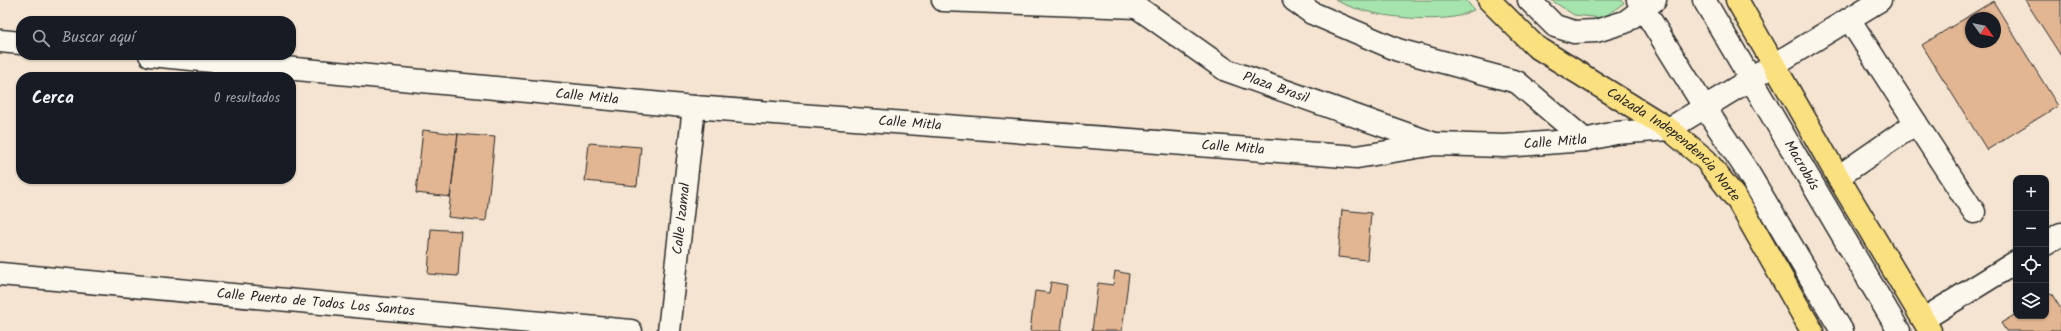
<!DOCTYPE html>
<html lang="es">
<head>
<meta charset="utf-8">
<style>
	:root { --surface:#171b24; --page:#242831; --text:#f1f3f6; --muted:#9ea1a6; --line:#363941 }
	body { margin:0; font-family:Kalam,sans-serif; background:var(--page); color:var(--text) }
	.controls { position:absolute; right:12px; bottom:12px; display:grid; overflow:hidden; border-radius:8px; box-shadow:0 1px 3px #0004 }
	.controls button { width:36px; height:36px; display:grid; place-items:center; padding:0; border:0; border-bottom:1px solid var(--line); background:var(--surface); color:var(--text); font:20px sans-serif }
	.compass { position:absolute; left:1965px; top:12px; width:36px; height:36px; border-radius:50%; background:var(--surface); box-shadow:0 1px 3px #0004; rotate:123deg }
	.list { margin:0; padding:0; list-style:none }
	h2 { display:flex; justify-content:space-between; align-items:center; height:52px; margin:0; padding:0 16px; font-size:17px }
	h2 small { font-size:13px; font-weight:400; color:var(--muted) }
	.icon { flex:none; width:22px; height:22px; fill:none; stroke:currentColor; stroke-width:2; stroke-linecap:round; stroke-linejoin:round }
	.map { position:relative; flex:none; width:2061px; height:331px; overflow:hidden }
	.search { position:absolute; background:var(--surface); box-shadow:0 1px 3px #0004; left:16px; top:16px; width:280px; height:44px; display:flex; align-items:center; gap:10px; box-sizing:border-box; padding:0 14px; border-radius:16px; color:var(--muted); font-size:15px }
	.panel { position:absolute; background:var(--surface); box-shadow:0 1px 3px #0004; left:16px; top:72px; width:280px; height:112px; border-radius:16px }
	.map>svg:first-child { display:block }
	.green { fill:#a5e4ac; stroke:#68886c }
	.building { fill:#e2b692; stroke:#2b2b2b; fill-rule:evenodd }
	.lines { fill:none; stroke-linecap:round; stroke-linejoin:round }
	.minor-casing { stroke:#2b2b2b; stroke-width:25 }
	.major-casing { stroke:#2b2b2b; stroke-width:25 }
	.minor { stroke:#fbf7ec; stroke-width:22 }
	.major { stroke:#fbe080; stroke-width:22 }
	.labels { text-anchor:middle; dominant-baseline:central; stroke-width:3.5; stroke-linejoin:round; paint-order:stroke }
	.street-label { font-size:14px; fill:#2b2b2b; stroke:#fbf7ec }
</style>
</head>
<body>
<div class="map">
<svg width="2061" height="331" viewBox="0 0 2061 331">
	<rect width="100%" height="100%" fill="#f4e4d1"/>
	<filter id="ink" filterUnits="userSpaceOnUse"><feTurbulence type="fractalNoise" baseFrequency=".025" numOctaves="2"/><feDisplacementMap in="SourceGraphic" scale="8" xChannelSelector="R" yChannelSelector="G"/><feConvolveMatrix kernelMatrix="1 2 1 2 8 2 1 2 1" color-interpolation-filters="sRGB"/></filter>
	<g filter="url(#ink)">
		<path class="green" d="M1335 0H1466L1474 10C1468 12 1461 16 1454 17 1420 22 1365 16 1335 0Z
			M1551 0H1622L1624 3 1603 18 1574 15Z"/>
		<path class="building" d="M2025 0H2061V56Z
			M1993 1 2058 106 1987 150 1922 45ZM1971 18H1995V42H1971Z
			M423 130 458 134 450 197 416 193Z
			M458 134 495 137 486 221 448 217Z
			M589 143 641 147 637 186 585 181Z
			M1342 210 1371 213 1367 260 1338 257Z
			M431 229 461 231 458 276 428 274Z
			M1115 271 1129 274 1122 331H1092L1098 283 1113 285Z
			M1051 282 1067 285 1061 331H1030L1035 291 1049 293Z
			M2051 293 2061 309V331H2006L2001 323 2016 314V316H2046V296Z"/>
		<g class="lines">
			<g class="minor-casing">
				<g id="minor">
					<path d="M943 0 1137 7"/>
					<path id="s1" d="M1133 0 1137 7 1226 70 1432 143"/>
					<path d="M1294 0 1312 13 1398 50 1517 82 1585 140"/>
					<path d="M1529 0 1555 26 1574 32 1596 31 1625 22 1655 0"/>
					<path d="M1638 0 1705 108 1746 169 1842 331"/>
					<path id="s2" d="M1704 0 1899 331"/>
					<path d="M0 41 21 43"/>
					<path id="s3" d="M150 55 694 107 1357 157 1435 144 1504 146 1585 140 1615 133 1669 129 1880 0"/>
					<path d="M1916 123 1974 212"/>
					<path d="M1838 177 1916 123 1849 19"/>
					<path d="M2046 244 2061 234"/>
					<path id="s4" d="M0 274 631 331"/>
					<path d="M1924 319 2016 262"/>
					<path id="s5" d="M669 331 694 107"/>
				</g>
			</g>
			<g class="major-casing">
				<g id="major">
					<path id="s6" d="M1489 0 1535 46 1669 129 1706 160 1738 201 1812 331"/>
					<path d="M1737 0 1838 177 1930 331"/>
				</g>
			</g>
			<use href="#minor" class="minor"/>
			<use href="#major" class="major"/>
		</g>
	</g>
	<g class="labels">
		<g class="street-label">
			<text stroke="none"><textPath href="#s1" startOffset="170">Plaza Brasil</textPath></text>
			<text stroke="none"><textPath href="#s3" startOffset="439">Calle Mitla</textPath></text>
			<text stroke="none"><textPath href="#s3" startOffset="763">Calle Mitla</textPath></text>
			<text stroke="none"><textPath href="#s3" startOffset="1411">Calle Mitla</textPath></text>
			<text stroke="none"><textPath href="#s6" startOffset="236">Calzada Independencia Norte</textPath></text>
			<text stroke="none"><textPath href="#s3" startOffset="1087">Calle Mitla</textPath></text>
			<text stroke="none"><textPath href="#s2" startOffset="192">Macrobús</textPath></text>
			<text stroke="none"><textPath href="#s5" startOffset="113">Calle Izamal</textPath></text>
			<text stroke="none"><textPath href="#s4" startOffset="317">Calle Puerto de Todos Los Santos</textPath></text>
		</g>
	</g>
</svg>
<div class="controls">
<button>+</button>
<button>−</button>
<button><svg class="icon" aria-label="locate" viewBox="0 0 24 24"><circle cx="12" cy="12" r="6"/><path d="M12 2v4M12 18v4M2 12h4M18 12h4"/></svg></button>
<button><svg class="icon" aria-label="layers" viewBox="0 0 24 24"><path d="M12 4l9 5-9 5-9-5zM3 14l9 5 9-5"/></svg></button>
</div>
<svg class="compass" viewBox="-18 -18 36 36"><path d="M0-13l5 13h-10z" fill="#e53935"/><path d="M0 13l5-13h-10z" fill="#9ea1a6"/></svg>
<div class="search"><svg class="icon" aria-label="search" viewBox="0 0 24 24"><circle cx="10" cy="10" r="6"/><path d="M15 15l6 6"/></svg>Buscar aquí</div>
<section class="panel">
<h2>Cerca<small>0 resultados</small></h2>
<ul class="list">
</ul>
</section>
</div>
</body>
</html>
